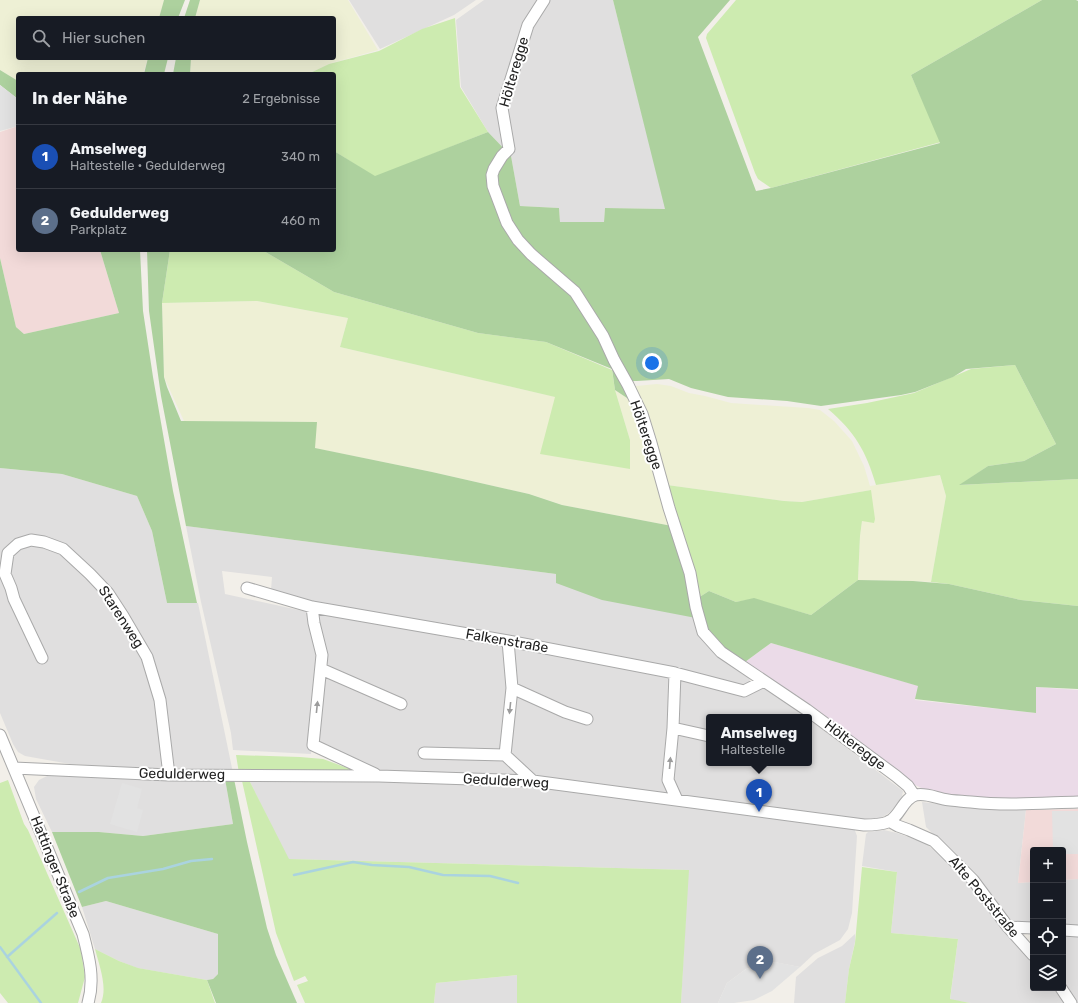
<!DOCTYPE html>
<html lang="de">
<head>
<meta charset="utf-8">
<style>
	:root { --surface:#171b24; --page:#20242c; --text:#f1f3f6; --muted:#9ea1a6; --line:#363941; --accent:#0b8043 }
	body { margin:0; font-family:Rubik,sans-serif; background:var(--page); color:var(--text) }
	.controls { position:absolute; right:12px; bottom:12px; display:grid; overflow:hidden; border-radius:4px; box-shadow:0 4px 16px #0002 }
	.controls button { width:36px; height:36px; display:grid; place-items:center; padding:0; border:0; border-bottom:1px solid var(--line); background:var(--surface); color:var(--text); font:20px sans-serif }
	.you { position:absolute; left:652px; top:363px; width:14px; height:14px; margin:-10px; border:3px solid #fff; border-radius:50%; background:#1a73e8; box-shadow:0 0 0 6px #1a73e833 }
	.badge { display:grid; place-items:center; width:26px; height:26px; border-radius:50%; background:var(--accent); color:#fff; font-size:13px; font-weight:700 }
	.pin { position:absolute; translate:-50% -33px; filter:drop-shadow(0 1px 2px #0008) }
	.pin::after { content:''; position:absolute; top:21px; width:14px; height:12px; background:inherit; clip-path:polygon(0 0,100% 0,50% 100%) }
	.popup { position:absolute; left:706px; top:714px; width:106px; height:52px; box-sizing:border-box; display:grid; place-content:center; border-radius:4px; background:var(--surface); filter:drop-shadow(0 1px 3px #0005); font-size:13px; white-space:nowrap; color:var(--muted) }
	.popup b { font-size:15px; color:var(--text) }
	.popup::after { content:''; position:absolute; left:50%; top:100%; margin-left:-8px; border:8px solid transparent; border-top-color:var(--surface) }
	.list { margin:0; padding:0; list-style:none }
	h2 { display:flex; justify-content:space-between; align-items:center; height:52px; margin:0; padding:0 16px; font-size:17px }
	h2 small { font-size:13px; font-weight:400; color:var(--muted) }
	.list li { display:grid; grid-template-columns:26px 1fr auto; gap:12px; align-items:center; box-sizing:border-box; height:64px; padding:0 16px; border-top:1px solid var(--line) }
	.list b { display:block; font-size:15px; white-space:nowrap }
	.list p { margin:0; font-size:13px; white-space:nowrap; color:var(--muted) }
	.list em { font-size:13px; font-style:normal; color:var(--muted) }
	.icon { flex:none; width:22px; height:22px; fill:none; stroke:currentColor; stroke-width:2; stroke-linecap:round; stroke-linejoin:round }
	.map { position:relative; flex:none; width:1078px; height:1003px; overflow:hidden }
	.search { position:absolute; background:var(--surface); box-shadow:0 4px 16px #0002; left:16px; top:16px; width:320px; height:44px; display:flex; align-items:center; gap:10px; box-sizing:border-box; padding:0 14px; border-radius:4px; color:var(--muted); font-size:15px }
	.panel { position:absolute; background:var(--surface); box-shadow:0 4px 16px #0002; left:16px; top:72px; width:320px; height:180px; border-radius:4px }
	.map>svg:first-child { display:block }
	.residential { fill:#e0dfdf }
	.commercial { fill:#f2dad9 }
	.industrial { fill:#ebdbe8 }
	.farmland { fill:#eef0d5 }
	.grass { fill:#cdebb0 }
	.forest { fill:#add19e }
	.parking { fill:#e2e2e2 }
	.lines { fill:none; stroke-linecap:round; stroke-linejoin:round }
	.stream { stroke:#aad3df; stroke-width:2.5 }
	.street-casing { stroke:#a9a9a9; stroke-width:13 }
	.street { stroke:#fff; stroke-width:11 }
	.oneway { fill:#9c9c9c }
	.labels { text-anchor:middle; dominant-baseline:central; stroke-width:4; stroke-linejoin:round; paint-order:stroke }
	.street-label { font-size:14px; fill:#222; stroke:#fff }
</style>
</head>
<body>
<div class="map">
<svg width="1078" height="1003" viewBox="0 0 1078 1003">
	<rect width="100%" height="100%" fill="#f2efe9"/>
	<path class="residential" d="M349 0H476L454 15 380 49Z
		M484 0H613L666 209 605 208 604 222H560L559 208 520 206 511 156 488 132 461 87 456 20Z
		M0 468 62 474 137 496 152 531 167 603H198L233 773 70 764 25 756 18 752 13 744 0 713Z
		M186 526 556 574 696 618 749 675 750 683 741 687 313 603 271 590 272 577 222 571 225 594 308 612 319 654 311 754 233 750 231 733 201 602Z
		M322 614 504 643 510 689 503 754 422 747V755L504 757 525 778 380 773 329 751 317 741 324 677H330L405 709V703L325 668 318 615Z
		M510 643 673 675V798L534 777 507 754 513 687Z
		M677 676 744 695 765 686 807 717H709V733L675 727Z
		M809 719 903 791 901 801 889 813 879 819 865 820 678 797 670 779 675 731 709 738V763H809Z
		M47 776 225 779 233 824 143 836 99 832H52L36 799 34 787 39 780Z
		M249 780 493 783 561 789 854 828 857 836 852 913 848 929 840 940 814 954 800 967 774 962 746 969 727 983 718 1003H681L688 870 288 859Z
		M922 802 955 806 1026 810 1018 883 1033 882V923L1009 920 942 843 926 827Z
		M884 830 897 833 923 842 954 864 1033 960V988H1056L1066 1003H971L950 1000 958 939 891 933 897 872 862 866 866 834 868 832Z
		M1078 879V928L1063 927V880Z
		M106 901 218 934V974L213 979 207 980 137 968 119 961 95 949 82 907Z
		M855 934V942L849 969 845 1003H794L796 977 818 958 842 946Z
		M1063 934H1078V1003H1073L1063 986Z
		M517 975V1003H434L436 983Z"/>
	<path class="commercial" d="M18 126V250H100L119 313 24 334 16 327 0 258V132Z
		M1078 809V879L1063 880V850H1033V882L1018 883 1026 810Z"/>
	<path class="industrial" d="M771 643 919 686 915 700 1036 713V687L1078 690V799L1012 801 964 797 932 793 913 784 745 662Z"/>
	<path class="farmland" d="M0 0H164L159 18H18V58H148L143 74H18V81L0 70Z
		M200 0H348L378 50 329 64 308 74H190L191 58H334V18H195Z
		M257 301 348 318 340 347 556 397 630 469V440L615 390 633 402 672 526 562 505 529 494 432 472 314 448 316 422 184 421 164 377 162 303Z
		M657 384 671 386 689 393 705 396 731 403 808 408 820 410 834 421 852 441 864 466 870 486 940 475 946 496 931 582 913 581 858 580 860 536 862 521 871 490 802 502 784 501 667 485 635 390 636 386Z"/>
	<path class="grass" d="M736 0H1042L911 75 941 142 771 188 758 179 755 173 706 38 707 34Z
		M455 18 460 87 488 132 375 177 334 151V74H308L329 64 379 51 422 29Z
		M170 250H262L334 292 478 333 546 342 612 370 615 390 630 440V469L540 454 555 397 340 347 348 318 257 301 162 303Z
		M1015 365 1056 444 1024 461 988 466 960 485 1078 479V606L1021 600 949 584 931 582 946 496 940 475 876 485C866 451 855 432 828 409L867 403 914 393 971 369Z
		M667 485 784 501 802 502 871 490 875 519 874 523 862 521 860 536 858 580 811 615 754 599 736 602 709 591 698 598Z
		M236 755 300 757 323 759 364 774 239 773Z
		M8 780 24 824 28 830 81 950 85 977 78 1003H8L0 993V783Z
		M249 780 289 859 689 870 681 1003H517V975L436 983 434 1003H305L297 985 308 981 305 976 294 981 276 933 242 781Z
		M862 867 897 872 891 933 958 939 950 999 970 1003H845L849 969 855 943Z
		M95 949 119 961 138 968 207 980 215 1003H101C108 987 99 965 95 949Z"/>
	<path class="forest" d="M164 0H185L178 18H159Z
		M190 0H200L195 18H184Z
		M613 0H730L698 37 756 191 771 188 940 143 911 75 1042 0H1076L1078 1V479L959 485 988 466 1024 461 1056 444 1015 365 966 369 953 377 915 392 901 395 821 406 787 401 728 397 691 388 669 379 637 381H628L633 402 615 390 612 369 546 342 478 333 334 292 262 250H334V151L375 176 488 132 511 156 520 206 559 208 560 222H604L605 208 665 209Z
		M148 58H168L164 74H144Z
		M176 58H191L190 74H173Z
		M0 70 18 81V99L0 85Z
		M100 250H140L143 311 153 377 173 491 197 603H167L152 531 137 496 62 474 0 468V258L16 327 24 334 119 313Z
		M147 250H170L162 303 164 377 167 387 181 421 317 422 315 448 432 472 529 494 562 505 672 526 696 618 602 600 556 583V574L186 526 161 396 149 311Z
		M858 580 913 581 949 584 1021 600 1078 606V689L1036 687V713L915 699 918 686 771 643 745 662 723 648 706 627 698 598 709 591 736 602 754 598 811 615Z
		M225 779H234L247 842 267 928 276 955 297 1003H216L207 980 213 979 218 974V934L106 901 82 907 52 832H99L143 836 233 824Z"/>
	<path class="parking" d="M0 85 18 99V126L0 131Z
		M122 783 142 789 137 808 143 810 137 832 110 824Z
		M1052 811H1078V854H1063V850H1053Z
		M775 962 800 967 772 991 754 1000 734 1003H718L727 983 746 969Z"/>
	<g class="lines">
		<path class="stream" d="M294 875 353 862 372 865 409 867 443 875 490 876 518 883
			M79 892 108 878 163 869 191 861 212 859
			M0 947 41 1003
			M7 957 57 913"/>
		<g class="street-casing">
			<path id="street" d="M544 0 528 25 502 108 509 149 502 156 494 169 492 175 493 186 507 223 518 240 531 254 575 292 603 336 614 360 628 385 642 414 651 443 669 508 690 573 696 607 703 632 721 652 807 710 896 776 908 786 914 795
				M247 588 312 607 508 641 675 673 744 691 764 681
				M312 607 314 623 322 655 313 745 375 774
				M508 641 512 688 505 755 533 781
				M42 658 14 599 11 588 5 574 8 553 18 544 31 540 44 542 63 549 90 574 108 593 123 616 147 657 160 700 169 775
				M321 669 401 704
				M675 673 673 728 668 780 677 800
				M512 688 565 712 587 719
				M673 728 709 736
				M0 735 83 934C89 957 95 980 88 1003
				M424 753 505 755
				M14 768 169 775 379 776 533 781 864 825C872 825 880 825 888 822 900 817 903 798 916 795 925 793 934 797 943 799 952 801 962 801 971 802 1006 806 1042 803 1078 802
				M889 821 898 826 909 830 934 841 973 880 1008 927 1033 955
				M1008 927 1033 928
				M1063 930 1078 931
				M1061 988 1071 1003"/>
		</g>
		<use href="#street" class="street"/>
	</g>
	<defs><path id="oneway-solid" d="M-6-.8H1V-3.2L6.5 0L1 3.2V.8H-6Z"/></defs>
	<g class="oneway">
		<use href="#oneway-solid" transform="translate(317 707) rotate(-84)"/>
		<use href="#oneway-solid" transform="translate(510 708) rotate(96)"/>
		<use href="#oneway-solid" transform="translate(670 763) rotate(-85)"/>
	</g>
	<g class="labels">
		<g class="street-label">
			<text transform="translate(514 72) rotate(-74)">Hölteregge</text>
			<text transform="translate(646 435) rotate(71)">Hölteregge</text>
			<text transform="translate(121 617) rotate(57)">Starenweg</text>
			<text transform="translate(507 641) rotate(10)">Falkenstraße</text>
			<text transform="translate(855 745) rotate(37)">Hölteregge</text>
			<text transform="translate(182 774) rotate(1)">Gedulderweg</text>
			<text transform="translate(506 781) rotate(3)">Gedulderweg</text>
			<text transform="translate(55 867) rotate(68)">Hattinger Straße</text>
			<text transform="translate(984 897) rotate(50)">Alte Poststraße</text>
		</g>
	</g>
</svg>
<div class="controls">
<button>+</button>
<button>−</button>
<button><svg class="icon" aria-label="locate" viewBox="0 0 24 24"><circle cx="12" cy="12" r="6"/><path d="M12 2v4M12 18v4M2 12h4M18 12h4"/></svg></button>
<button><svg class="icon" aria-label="layers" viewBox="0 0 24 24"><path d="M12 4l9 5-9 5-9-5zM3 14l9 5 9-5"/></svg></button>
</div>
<div class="you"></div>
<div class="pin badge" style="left:759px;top:812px;background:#1a4fb4">1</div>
<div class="popup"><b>Amselweg</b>Haltestelle</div>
<div class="pin badge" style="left:760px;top:979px;background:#5c6f8a">2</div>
<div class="search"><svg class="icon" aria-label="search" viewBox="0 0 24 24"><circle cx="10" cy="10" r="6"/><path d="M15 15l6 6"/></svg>Hier suchen</div>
<section class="panel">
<h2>In der Nähe<small>2 Ergebnisse</small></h2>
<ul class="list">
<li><span class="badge" style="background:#1a4fb4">1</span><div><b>Amselweg</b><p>Haltestelle · Gedulderweg</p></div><em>340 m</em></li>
<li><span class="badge" style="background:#5c6f8a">2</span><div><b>Gedulderweg</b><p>Parkplatz</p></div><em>460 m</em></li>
</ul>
</section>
</div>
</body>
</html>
